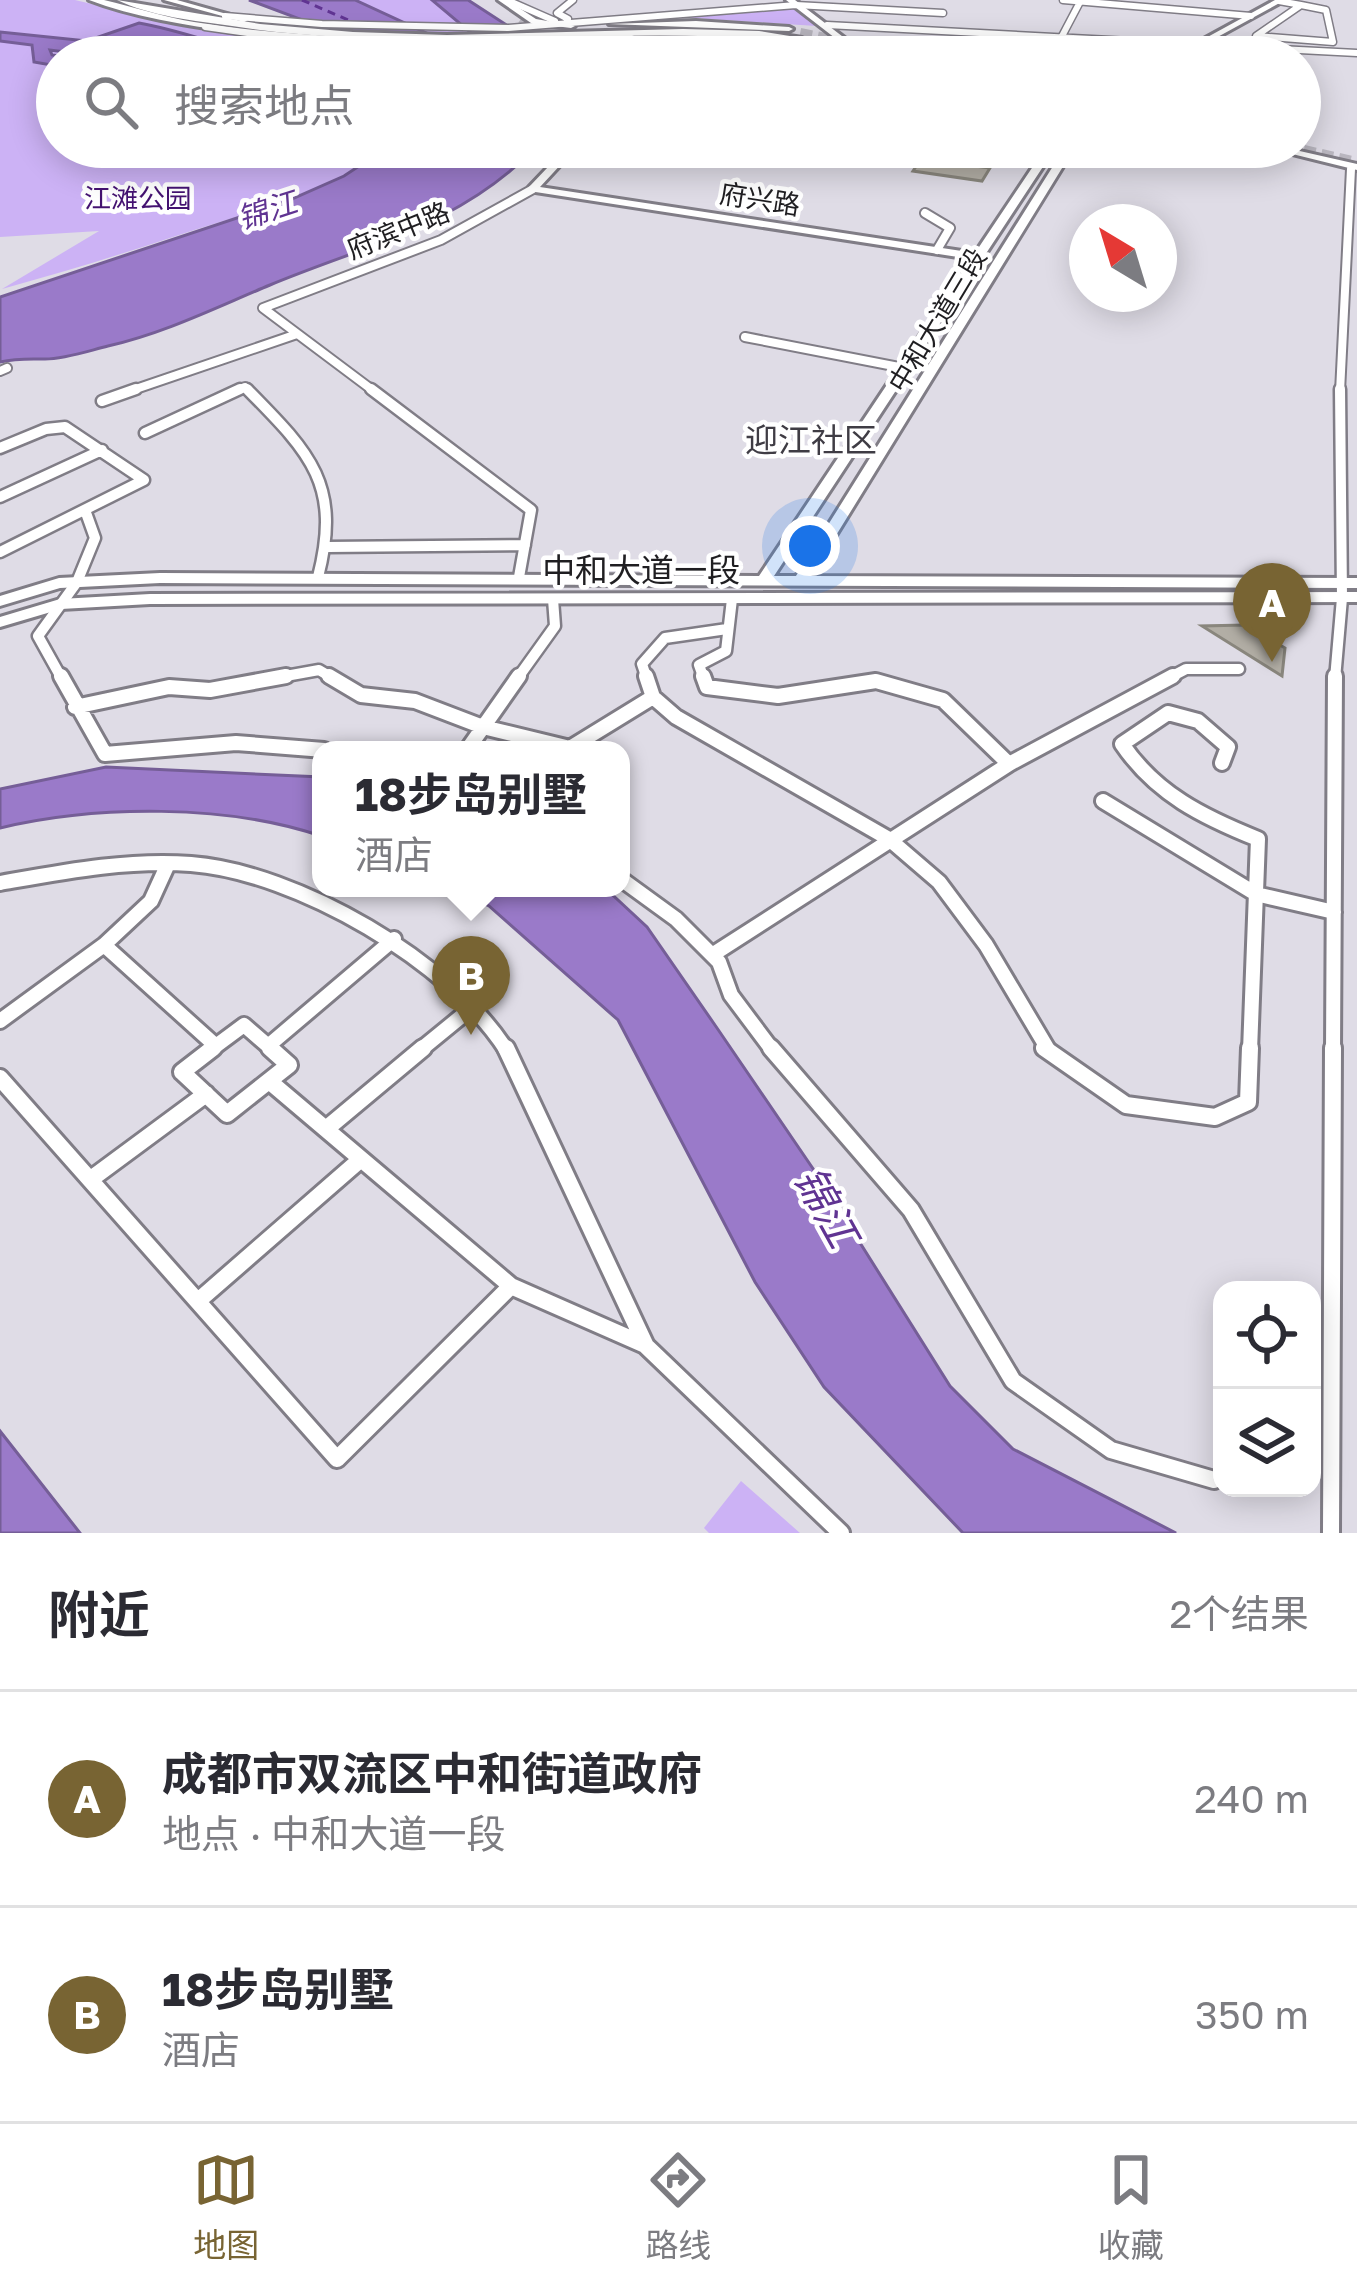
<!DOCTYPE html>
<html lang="zh">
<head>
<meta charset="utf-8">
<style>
	:root { --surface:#fff; --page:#f7f7f7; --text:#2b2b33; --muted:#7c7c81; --line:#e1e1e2; --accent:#786433 }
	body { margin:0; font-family:"Golos Text","Noto Sans SC",sans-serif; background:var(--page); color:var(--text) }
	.controls { position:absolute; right:36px; bottom:36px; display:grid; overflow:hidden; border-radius:24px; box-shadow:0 6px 30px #0003 }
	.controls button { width:108px; height:108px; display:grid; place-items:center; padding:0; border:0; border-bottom:3px solid var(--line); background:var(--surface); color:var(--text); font:60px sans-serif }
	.compass { position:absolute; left:1069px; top:204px; width:108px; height:108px; border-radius:50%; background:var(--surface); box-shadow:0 6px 30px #0003; rotate:322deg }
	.you { position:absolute; left:810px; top:546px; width:42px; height:42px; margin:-30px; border:9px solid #fff; border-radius:50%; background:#1a73e8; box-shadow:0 0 0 18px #1a73e833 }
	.badge { display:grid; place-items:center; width:78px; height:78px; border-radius:50%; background:var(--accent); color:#fff; font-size:39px; font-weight:700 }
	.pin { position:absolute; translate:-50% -99px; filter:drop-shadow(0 3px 6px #0008) }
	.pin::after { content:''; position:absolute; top:63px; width:42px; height:36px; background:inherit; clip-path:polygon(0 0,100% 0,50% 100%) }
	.popup { position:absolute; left:312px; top:741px; width:318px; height:156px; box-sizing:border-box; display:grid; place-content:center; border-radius:24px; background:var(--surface); filter:drop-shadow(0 3px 9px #0005); font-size:39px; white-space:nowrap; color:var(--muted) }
	.popup b { font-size:45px; color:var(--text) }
	.popup::after { content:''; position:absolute; left:50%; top:100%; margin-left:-24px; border:24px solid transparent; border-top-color:var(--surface) }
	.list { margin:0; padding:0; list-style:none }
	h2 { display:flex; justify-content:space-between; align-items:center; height:156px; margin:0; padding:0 48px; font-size:51px }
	h2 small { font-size:39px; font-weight:400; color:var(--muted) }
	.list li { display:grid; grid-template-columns:78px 1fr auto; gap:36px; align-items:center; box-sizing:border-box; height:216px; padding:0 48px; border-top:3px solid var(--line) }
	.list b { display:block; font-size:45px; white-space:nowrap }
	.list p { margin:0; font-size:39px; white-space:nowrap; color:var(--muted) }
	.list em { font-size:39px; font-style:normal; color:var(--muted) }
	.icon { flex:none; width:66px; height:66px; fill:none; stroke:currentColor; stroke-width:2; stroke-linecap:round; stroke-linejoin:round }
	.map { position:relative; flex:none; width:1357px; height:1533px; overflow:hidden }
	.search { position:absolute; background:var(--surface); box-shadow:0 6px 30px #0003; left:36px; right:36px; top:36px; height:132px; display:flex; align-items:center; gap:30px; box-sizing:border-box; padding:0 42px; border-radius:66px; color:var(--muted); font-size:45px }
	.sheet { height:588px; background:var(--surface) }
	nav { display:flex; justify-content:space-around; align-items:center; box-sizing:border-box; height:168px; border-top:3px solid var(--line); background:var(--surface); font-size:33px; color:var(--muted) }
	nav a { display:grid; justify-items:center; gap:6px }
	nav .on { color:var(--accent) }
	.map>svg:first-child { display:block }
	.green { fill:#ccb2f5 }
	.water { fill:#9a7ac9; stroke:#755e97; stroke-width:3 }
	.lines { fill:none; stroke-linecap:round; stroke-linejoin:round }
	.ferry { stroke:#603492; stroke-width:3; stroke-dasharray:8 6; stroke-linecap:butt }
	.building { fill:#b2aea5; stroke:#89867d; stroke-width:3 }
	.secondary-tunnel { stroke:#b9b6bf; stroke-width:9; stroke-dasharray:9 4.5; stroke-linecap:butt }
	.highway-tunnel { stroke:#b9b6bf; stroke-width:12; stroke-dasharray:12 6; stroke-linecap:butt }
	.street-far4-casing { stroke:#807d86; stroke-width:9 }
	.street-far3-casing { stroke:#807d86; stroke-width:12 }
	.street-far2-casing { stroke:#807d86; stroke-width:15 }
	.street-far1-casing { stroke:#807d86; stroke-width:20 }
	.street-casing { stroke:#807d86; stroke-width:22 }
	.secondary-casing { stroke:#807d86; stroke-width:6 }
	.highway-casing { stroke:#807d86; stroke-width:6 }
	.street-far4 { stroke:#fff; stroke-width:6 }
	.street-far3 { stroke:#fff; stroke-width:8 }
	.street-far2 { stroke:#fff; stroke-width:10 }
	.street-far1 { stroke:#fff; stroke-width:14 }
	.street { stroke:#fff; stroke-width:16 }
	.secondary { fill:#fff; fill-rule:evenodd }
	.highway { fill:#fff; fill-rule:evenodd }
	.labels { text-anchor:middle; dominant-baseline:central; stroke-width:9; stroke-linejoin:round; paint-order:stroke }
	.far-park-label { font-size:27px; fill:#441271; stroke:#fff }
	.far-street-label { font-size:27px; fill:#1f1e21; stroke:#fff }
	.far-water-label { font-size:30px; font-style:italic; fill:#603492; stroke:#fff }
	.far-quarter-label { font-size:33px; fill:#3f3c44; stroke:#fff }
	.street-label { font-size:33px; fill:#1f1e21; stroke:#fff }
	.near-water-label { font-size:42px; font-style:italic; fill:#603492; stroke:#fff }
</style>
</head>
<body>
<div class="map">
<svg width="1357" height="1533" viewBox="0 0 1357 1533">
	<rect width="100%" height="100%" fill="#dfdce6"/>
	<path class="green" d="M0 0H75L209 32 366 46 378 57H57V147H388C324 196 247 212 173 237 116 256 60 273 2 289L99 231 0 237Z
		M355 0H432L495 53H473Z
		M793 6 816 26 677 17Z
		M741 1481 800 1533H709L704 1528Z"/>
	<path class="water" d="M249 0H355L444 41 491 55 494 52 432 0H468L536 44 547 57H378L332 31Z
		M139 23C185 31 224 48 269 57H105L50 50 52 55 67 57H57V66L34 62 32 45 0 41V32L87 41Z
		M388 147H536C460 226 366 245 270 285 217 307 165 333 108 346 88 351 65 359 45 359 29 359 17 358 0 362V297L285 202 344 176Z
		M106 767 321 777V836C227 804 96 805 0 828V789Z
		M449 888H605L647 927 717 1028 818 1176 950 1386 1013 1449 1176 1533H963L824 1387 755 1282 618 1020 489 906Z
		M0 1431 80 1533H0Z"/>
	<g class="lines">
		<path class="ferry" d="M302 0 355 23
			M408 46 423 57"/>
	</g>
	<path class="building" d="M921 159 990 168 982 181 913 171Z
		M1246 625 1285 648 1282 676 1202 626Z"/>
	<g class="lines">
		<path class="secondary-tunnel" d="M521 19 556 45"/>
		<path class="highway-tunnel" d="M800 34 917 57
			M1286 147 1357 163"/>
		<g class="street-far4-casing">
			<path id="street-far4" d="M507 0 555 21
				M1063 0 1251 16
				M1279 1 1301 5
				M1301 5 1326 10 1333 42 1256 36Z
				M225 16 322 24 508 28 796 5 943 13
				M568 19 557 13 573 0
				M827 25 1357 53
				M205 27 326 44 531 41
				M1051 57 1081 0
				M1351 172V166"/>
		</g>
		<g class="street-far3-casing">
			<path id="street-far3" d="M925 213 950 228 937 250
				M745 337 904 368
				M0 371 7 368
				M127 392 297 334
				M233 392 245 387 250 392
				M375 392 263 308 441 240 533 189
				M1340 392 1351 169"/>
		</g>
		<g class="street-far2-casing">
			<path id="street-far2" d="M247 389C310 453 342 484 318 577
				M371 389 531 510 519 577
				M102 401 136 389
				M145 433 240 389
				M0 448 46 429 65 427 144 480 0 552
				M0 497 102 450
				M328 547 525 545
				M62 679 38 636 77 582 95 538 85 510
				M269 679 319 670 334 679
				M517 679 555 626 553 599
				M647 679 642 664 665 638 727 629
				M704 679 699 665 726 651 732 599
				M1167 679 1186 669H1239
				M1335 679 1342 598 1340 389"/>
		</g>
		<g class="street-far1-casing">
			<path id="street-far1" d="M61 676 105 754 236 743 324 750
				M329 676 361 695 415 701 483 727 570 748 653 697 646 676
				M703 676 707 687 778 696 876 681 943 700 1009 764
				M653 697 676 717 889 839 939 882 986 945 1049 1051
				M75 707 169 687 210 690 286 676
				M467 750 519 676
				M1222 763 1228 747 1198 721 1168 713 1122 744C1156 794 1203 817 1258 839L1250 1051
				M1103 801 1256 894 1334 912
				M167 866 151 901 104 945 216 1046
				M621 879 676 919 719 962 731 995 773 1051
				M0 883C62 872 128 859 191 864 297 872 451 962 507 1051
				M712 955 1009 764 1173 676
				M0 1021 104 945
				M268 1046 394 939
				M209 1051 244 1025 274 1051
				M419 1051 474 1006
				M1333 1051 1335 676"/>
		</g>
		<g class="street-casing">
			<path id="street" d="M213 1048 182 1072 227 1114 289 1065 270 1048
				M506 1048 645 1344
				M771 1048 911 1210 1013 1381 1111 1450 1214 1480
				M1044 1048 1126 1105 1215 1117 1248 1102 1250 1048
				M0 1078 337 1459 511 1286 645 1345 841 1533
				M269 1081 511 1286
				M326 1129 423 1048
				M91 1179 206 1094
				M198 1301 361 1159
				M1331 1533 1333 1048"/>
		</g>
		<g class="secondary-casing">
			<path id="secondary" d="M89 0H104C134 7 164 17 194 22 338 45 485 38 630 33L634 35 630 37C498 43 364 49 233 32 186 25 133 17 89 0Z
				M164 0H177L248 20 244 22Z
				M498 0H507L536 19 575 26 571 28 531 23Z
				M786 0H795L851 43 844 45Z
				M1275 0H1285L1181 57H1171Z
				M696 21 789 27 793 29 789 31 609 24Z
				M771 37 891 54 895 57H874L768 41Z
				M881 44 928 55 929 57H915L878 48Z
				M567 147H577L540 187 975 253 1046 147H1056L774 576H796L1065 147H1075L811 576 1357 578V588L160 583 60 588 0 606V596L59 578 160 573 759 576 971 259 529 191V187Z
				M1264 147H1282L1357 164V170Z
				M1357 592V602L150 604 61 609 0 627V617L60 599 150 594Z"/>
		</g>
		<g class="highway-casing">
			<path id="highway" d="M117 0 260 24 353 32 447 35 683 29 759 31 802 38 797 41C609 24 420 55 232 26 195 21 150 16 117 0Z"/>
		</g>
		<use href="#street-far4" class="street-far4"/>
		<use href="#street-far3" class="street-far3"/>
		<use href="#street-far2" class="street-far2"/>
		<use href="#street-far1" class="street-far1"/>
		<use href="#street" class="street"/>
		<use href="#secondary" class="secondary"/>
		<use href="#highway" class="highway"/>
	</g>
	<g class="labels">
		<g class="far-park-label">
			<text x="138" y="198">江滩公园</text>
		</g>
		<g class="far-street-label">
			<text transform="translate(760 199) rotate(9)">府兴路</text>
			<text transform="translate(398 230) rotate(-22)">府滨中路</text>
			<text transform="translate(937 320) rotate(-59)">中和大道三段</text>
		</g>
		<g class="far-water-label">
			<text transform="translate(267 210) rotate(-18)">锦江</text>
		</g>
		<g class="far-quarter-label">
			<text x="811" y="439">迎江社区</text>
		</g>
		<g class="street-label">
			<text x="641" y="569">中和大道一段</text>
		</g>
		<g class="near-water-label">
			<text transform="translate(827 1206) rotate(61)">锦江</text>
		</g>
	</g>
</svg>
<div class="controls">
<button><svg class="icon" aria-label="locate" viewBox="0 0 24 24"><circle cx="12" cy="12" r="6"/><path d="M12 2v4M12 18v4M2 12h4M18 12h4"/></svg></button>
<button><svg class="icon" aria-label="layers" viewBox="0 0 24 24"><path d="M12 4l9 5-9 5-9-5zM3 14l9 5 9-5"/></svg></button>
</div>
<svg class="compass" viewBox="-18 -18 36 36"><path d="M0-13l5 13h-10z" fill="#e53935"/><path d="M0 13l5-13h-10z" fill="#7c7c81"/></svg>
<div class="you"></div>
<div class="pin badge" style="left:1272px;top:662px">A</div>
<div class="pin badge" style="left:471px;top:1035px">B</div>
<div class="popup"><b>18步岛别墅</b>酒店</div>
<div class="search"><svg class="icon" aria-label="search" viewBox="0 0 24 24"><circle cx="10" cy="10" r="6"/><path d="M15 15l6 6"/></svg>搜索地点</div>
</div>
<section class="sheet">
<h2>附近<small>2个结果</small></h2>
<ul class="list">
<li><span class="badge">A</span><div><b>成都市双流区中和街道政府</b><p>地点 · 中和大道一段</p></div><em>240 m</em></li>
<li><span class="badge">B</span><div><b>18步岛别墅</b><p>酒店</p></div><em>350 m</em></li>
</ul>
</section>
<nav>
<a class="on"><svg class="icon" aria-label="map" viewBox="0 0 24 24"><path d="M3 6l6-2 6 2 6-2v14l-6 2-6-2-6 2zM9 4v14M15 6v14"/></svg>地图</a>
<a><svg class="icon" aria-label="directions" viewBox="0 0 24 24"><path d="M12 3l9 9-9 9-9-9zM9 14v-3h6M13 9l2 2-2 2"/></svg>路线</a>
<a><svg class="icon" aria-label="saved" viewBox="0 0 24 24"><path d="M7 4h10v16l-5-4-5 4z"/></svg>收藏</a>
</nav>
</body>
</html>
